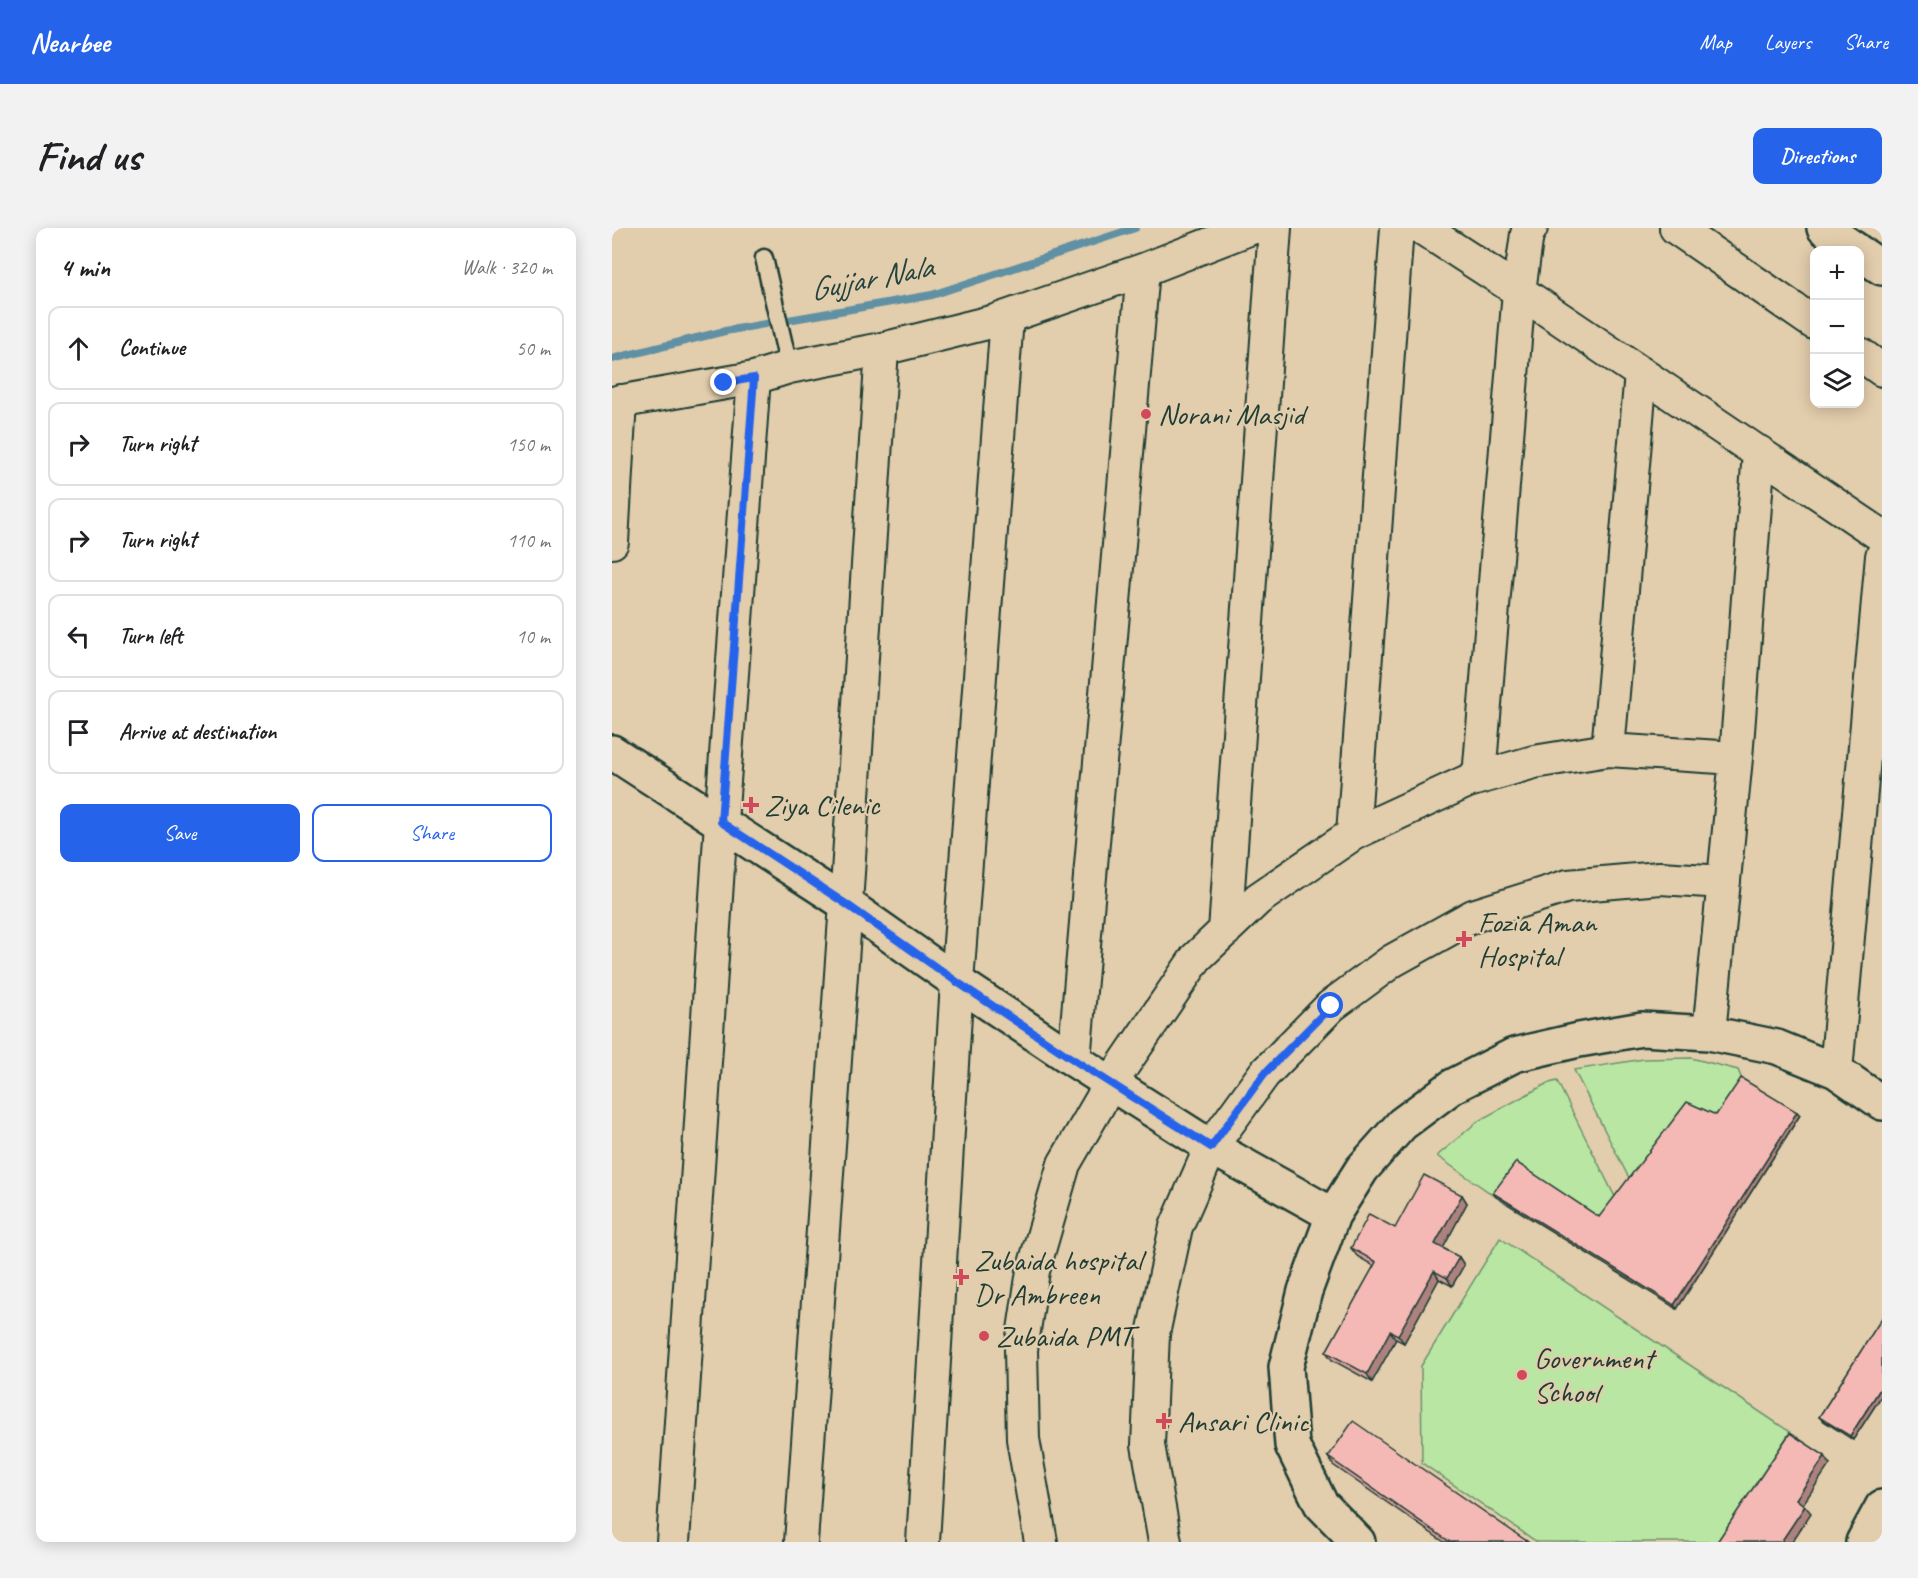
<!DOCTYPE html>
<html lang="en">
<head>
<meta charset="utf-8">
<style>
	:root { --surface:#fff; --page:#f2f2f2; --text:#202124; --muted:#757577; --line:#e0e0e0; --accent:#2563eb }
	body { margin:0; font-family:Caveat,sans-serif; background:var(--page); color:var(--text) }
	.controls { position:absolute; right:18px; top:18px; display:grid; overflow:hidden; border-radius:12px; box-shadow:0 3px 15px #0003 }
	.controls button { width:54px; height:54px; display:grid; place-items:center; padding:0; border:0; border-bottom:2px solid var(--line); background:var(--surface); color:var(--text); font:30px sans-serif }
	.stop { position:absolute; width:18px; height:18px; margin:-14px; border:4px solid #2563eb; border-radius:50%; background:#fff }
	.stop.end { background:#2563eb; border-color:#fff; box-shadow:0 2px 6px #0008 }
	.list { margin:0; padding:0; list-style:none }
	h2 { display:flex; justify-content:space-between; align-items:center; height:78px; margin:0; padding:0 24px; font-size:26px }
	h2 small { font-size:20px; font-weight:400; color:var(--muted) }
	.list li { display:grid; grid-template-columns:39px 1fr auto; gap:18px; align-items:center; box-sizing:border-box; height:84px; margin:0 12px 12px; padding:0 12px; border:2px solid var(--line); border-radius:12px }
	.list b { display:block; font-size:22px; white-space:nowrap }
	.list em { font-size:20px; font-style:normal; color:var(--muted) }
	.actions { display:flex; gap:12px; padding:18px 24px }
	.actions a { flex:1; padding:14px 0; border:2px solid var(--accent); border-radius:12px; text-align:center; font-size:21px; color:var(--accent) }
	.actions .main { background:var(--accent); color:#fff }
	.icon { flex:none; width:33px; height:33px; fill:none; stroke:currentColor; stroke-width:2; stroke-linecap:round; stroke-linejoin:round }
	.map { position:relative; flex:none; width:1270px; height:1314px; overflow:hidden; border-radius:12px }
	header { display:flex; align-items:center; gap:36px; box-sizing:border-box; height:84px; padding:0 30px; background:var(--accent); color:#fff }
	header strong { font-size:28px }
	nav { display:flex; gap:33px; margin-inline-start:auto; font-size:21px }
	.intro { display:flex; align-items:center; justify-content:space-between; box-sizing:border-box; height:144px; padding:0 36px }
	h1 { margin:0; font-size:42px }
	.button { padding:15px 27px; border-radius:12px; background:var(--accent); color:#fff; font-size:21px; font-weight:700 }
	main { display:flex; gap:36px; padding:0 36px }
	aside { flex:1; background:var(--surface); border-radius:12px; box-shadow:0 3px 15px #0003 }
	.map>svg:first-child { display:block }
	.green { fill:#b9e6a3; stroke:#6c926c; stroke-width:1.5 }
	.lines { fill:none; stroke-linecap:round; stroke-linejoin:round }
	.stream { stroke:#6190a3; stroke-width:8 }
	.service-casing { stroke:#1f3d34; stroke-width:21 }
	.minor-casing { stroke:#1f3d34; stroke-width:36 }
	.tertiary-casing { stroke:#1f3d34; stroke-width:38 }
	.trunk-casing { stroke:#1f3d34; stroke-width:38 }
	.service { stroke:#e2cdac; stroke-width:16 }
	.minor { stroke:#e2cdac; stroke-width:32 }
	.tertiary { stroke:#e2cdac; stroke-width:33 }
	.trunk { stroke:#e2cdac; stroke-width:33 }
	.wall { fill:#d39f9c; stroke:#1f3d34; stroke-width:1.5 }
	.shaded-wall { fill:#ac827f; stroke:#1f3d34; stroke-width:1.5 }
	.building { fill:#f5b9b5; stroke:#1f3d34; stroke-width:1.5 }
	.route { stroke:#2563eb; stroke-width:8 }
	.poi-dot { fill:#d1495b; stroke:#e2cdac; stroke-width:2 }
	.labels { text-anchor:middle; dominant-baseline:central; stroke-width:4.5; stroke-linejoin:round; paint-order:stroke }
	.poi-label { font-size:30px; fill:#1f3d34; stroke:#e2cdac; text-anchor:start }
	.water-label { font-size:32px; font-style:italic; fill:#24443d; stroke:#e2cdac }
</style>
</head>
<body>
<header>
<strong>Nearbee</strong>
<nav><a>Map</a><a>Layers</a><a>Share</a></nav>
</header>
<div class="intro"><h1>Find us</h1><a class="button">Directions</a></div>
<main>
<aside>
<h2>4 min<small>Walk · 320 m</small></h2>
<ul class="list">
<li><svg class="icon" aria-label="ahead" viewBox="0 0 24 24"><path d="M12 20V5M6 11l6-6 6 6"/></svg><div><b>Continue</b></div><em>50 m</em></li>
<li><svg class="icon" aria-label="right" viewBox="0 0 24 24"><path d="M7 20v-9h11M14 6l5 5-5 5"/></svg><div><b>Turn right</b></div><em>150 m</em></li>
<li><svg class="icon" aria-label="right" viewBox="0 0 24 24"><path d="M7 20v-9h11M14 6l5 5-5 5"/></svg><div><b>Turn right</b></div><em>110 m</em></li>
<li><svg class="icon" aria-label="left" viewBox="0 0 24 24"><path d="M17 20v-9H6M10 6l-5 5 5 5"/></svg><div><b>Turn left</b></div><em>10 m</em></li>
<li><svg class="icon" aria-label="arrive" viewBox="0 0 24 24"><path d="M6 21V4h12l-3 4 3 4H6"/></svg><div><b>Arrive at destination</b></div></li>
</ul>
<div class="actions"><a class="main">Save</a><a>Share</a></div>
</aside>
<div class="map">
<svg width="1270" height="1314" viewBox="0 0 1270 1314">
	<rect width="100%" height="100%" fill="#e2cdac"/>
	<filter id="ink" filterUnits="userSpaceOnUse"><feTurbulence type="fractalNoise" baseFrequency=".0167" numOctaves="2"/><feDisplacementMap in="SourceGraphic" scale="12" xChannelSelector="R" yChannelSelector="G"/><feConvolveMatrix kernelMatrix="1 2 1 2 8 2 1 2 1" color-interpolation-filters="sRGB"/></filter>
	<g filter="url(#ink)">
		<path class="green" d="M1079 830 1126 842 1131 854 1106 891 1019 954 962 842 1032 831Z
			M945 853 1005 973 989 993 907 938 884 969 825 928 866 893 934 856Z
			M888 1010 1178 1204 1105 1314H925L810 1235 809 1138Z"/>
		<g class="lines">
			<path class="stream" d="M0 131 113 103 320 67 523 0"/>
			<g class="service-casing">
				<path id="service" d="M152 30 177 139"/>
			</g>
			<g class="minor-casing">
				<path id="minor" d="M810 0 907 63 1270 308
					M1064 0 1202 95
					M1248 126 1270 142
					M0 175 142 150 177 139 270 121 383 93 531 42 639 0
					M0 314 8 173
					M996 522 1029 145
					M867 549 907 63 915 6 919 0
					M741 606 785 0
					M613 703 663 0
					M1097 805 1124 530 1147 224
					M462 832 531 42
					M1224 843 1270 328
					M61 1314 109 594 142 150
					M189 1314 234 676 270 121
					M311 1314 345 754 395 90
					M429 1314 411 1211 409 1122 421 1043 452 936 499 855 584 730 646 671 741 606 856 553 922 534 996 522 1124 530
					M553 1314 536 1217 541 1106 564 999 599 919 652 846 719 778 780 733 861 688 956 658 1048 650 1112 654"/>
			</g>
			<g class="tertiary-casing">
				<path id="tertiary" d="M0 524 234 676 345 754 462 832 599 919 721 987
					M746 1314 709 1276 680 1217 674 1139 693 1063 721 987 750 941 790 896 841 858 902 827 967 812 1030 801 1097 805 1165 819 1224 843 1270 875
					M1251 1314 1270 1279"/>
			</g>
			<g class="trunk-casing">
				<path id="trunk" d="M1212 0 1244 22
					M1248 25 1270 40"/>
			</g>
			<use href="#service" class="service"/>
			<use href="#minor" class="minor"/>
			<use href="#tertiary" class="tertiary"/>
			<use href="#trunk" class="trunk"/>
		</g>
		<path class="wall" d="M1185 884 1188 887 1065 1081 884 969 881 965 987 989 1104 887Z
			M850 967 855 975 831 1020 847 1029 852 1037 840 1058 827 1051 792 1115 784 1111 760 1154 720 1132 714 1124 762 1038 745 1028 739 1020 783 1000Z
			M1270 1090V1167L1241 1212 1210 1192 1207 1189Z
			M716 1229 916 1314H832L721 1237Z"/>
		<path class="shaded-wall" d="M1185 884 1188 887 1065 1081 1062 1077Z
			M850 967 855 975 829 1024 823 1016Z
			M847 1029 852 1037 840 1058 835 1050Z
			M822 1043 827 1051 792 1115 786 1107Z
			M778 1103 784 1111 760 1154 755 1146Z
			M1270 1158V1167L1241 1212 1238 1208Z
			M1213 1228 1218 1236 1189 1279 1184 1271Z
			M1193 1278 1199 1285 1180 1314H1169Z"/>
		<path class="building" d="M1129 850 1185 884 1062 1077 881 965 904 934 987 989 1075 874 1104 887Z
			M812 947 850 967 823 1016 847 1029 835 1050 822 1043 786 1107 778 1103 755 1146 714 1124 764 1034 739 1020 757 986 783 1000Z
			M1270 1090V1158L1238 1208 1207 1189Z
			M741 1193 916 1314H838L716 1229Z
			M1178 1205 1213 1228 1184 1271 1193 1278 1169 1314H1105Z"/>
	</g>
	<g class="lines" filter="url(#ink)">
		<path class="route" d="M112 155 142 150 109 594 234 676 345 754 462 832 599 919 652 846 719 778"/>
	</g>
	<g class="poi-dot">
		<circle cx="534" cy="186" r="6"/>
		<path d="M136 568h6v6h6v6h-6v6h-6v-6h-6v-6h6z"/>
		<path d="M849 702h6v6h6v6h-6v6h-6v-6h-6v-6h6z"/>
		<path d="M346 1040h6v6h6v6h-6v6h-6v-6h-6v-6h6z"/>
		<circle cx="372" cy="1108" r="6"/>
		<circle cx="910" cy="1147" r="6"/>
		<path d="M549 1184h6v6h6v6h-6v6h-6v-6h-6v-6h6z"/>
	</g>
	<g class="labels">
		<g class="poi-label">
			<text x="546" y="186">Norani Masjid</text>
			<text x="152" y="577">Ziya Cilenic</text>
			<text x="866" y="694">Fozia Aman<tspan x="866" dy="34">Hospital</tspan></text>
			<text x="362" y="1032">Zubaida hospital<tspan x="362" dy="34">Dr Ambreen</tspan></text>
			<text x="384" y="1108">Zubaida PMT</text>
			<text x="922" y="1130">Government<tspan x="922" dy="34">School</tspan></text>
			<text x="566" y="1193">Ansari Clinic</text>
		</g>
		<g class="water-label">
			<text transform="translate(259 50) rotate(-11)">Gujjar Nala</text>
		</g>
	</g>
</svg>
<div class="controls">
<button>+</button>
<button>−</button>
<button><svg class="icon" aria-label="layers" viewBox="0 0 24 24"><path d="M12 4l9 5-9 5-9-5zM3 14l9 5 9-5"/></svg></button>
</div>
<div class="stop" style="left:719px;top:778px"></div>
<div class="stop end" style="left:112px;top:155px"></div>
</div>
</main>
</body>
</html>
